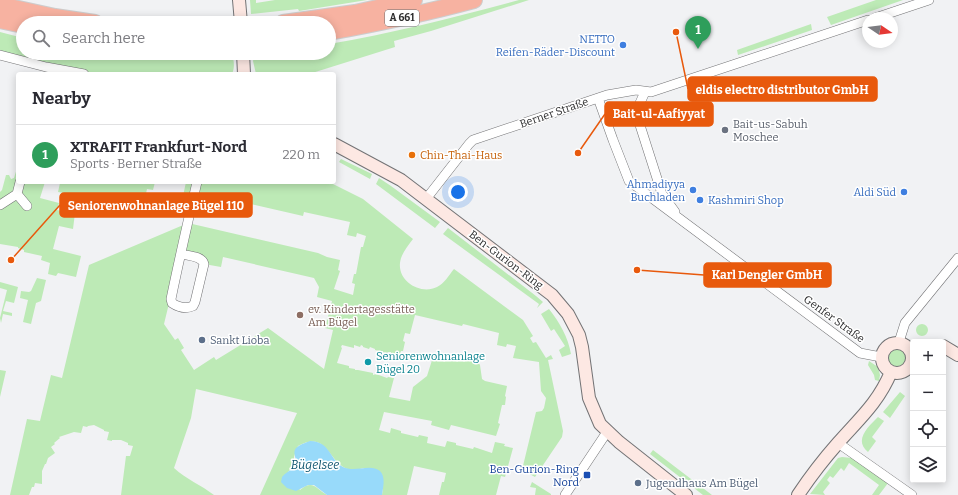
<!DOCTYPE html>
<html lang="en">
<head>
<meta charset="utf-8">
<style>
	:root { --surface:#fff; --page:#f2f2f3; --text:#2b2b33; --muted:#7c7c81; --line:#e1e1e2; --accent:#7c3aed }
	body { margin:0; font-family:Bitter,serif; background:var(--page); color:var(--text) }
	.controls { position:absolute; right:12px; bottom:12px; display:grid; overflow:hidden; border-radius:4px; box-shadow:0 2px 10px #0003 }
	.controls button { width:36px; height:36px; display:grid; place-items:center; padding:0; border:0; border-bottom:1px solid var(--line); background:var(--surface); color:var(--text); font:20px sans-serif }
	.compass { position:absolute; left:862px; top:12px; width:36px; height:36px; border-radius:50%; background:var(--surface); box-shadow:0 2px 10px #0003; rotate:103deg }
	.you { position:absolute; left:458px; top:192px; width:14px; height:14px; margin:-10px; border:3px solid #fff; border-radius:50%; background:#1a73e8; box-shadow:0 0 0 6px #1a73e833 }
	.badge { display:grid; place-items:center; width:26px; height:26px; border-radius:50%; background:var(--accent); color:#fff; font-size:13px; font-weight:700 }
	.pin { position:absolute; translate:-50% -33px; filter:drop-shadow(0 1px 2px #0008) }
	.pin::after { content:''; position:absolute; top:21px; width:14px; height:12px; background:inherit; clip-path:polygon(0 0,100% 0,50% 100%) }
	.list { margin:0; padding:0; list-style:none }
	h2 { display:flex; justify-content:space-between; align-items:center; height:52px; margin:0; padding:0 16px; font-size:17px }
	h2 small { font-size:13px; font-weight:400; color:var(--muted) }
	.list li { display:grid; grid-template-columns:26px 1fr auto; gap:12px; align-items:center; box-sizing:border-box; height:60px; padding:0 16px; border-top:1px solid var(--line) }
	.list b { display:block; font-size:15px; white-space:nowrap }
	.list p { margin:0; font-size:13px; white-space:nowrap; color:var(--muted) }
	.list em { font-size:13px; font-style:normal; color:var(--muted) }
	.icon { flex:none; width:22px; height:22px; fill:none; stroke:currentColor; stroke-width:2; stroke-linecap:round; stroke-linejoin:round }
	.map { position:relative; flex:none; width:958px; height:495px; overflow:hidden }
	.search { position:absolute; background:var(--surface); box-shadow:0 2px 10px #0003; left:16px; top:16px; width:320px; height:44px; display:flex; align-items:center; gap:10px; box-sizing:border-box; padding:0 14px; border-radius:22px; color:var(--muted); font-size:15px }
	.panel { position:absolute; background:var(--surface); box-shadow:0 2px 10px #0003; left:16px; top:72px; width:320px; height:112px; border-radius:4px }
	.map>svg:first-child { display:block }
	.green { fill:#bdeab6; fill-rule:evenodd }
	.water { fill:#98dafa }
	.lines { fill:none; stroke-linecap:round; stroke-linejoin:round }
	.street-casing { stroke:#737375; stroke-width:10 }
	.secondary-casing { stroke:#737375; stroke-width:14 }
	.highway-casing { stroke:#cdcdcd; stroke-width:18 }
	.street { stroke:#fff; stroke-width:9 }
	.secondary { stroke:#fde8e3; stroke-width:12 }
	.highway { stroke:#f7b2a1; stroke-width:16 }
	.shop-dot { fill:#3f7fe0; stroke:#fff; stroke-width:1.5 }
	.worship-dot { fill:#6b7280; stroke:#fff; stroke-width:1.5 }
	.food-dot { fill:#e8710a; stroke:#fff; stroke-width:1.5 }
	.education-dot { fill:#8d6e63; stroke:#fff; stroke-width:1.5 }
	.service-dot { fill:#5c6f8a; stroke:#fff; stroke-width:1.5 }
	.culture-dot { fill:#0f9aa8; stroke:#fff; stroke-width:1.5 }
	.transit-dot { fill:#1a4fb4; stroke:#fff; stroke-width:1.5 }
	.labels { text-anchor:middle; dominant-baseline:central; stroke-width:3; stroke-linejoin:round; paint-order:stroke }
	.shield { fill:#fff; stroke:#6c6c6d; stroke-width:1 }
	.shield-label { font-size:10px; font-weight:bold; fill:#2d2d2e }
	.shop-label { font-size:11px; fill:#366cbe; stroke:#fff; text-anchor:end }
	.street-label { font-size:11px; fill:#2d2d2e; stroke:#fff }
	.worship-label { font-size:11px; fill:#5b616d; stroke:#fff; text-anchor:start }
	.food-label { font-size:11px; fill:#c56008; stroke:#fff; text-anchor:start }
	.education-label { font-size:11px; fill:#785e54; stroke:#fff; text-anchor:start }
	.service-label { font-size:11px; fill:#4e5e75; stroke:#fff; text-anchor:start }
	.culture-label { font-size:11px; fill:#0d838f; stroke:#fff; text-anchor:start }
	.transit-label { font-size:11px; fill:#164399; stroke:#fff; text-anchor:end }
	.water-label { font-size:12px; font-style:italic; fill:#105670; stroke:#fff }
	.leader { fill:none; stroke:#e8590c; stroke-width:1.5 }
	.callout-dot { fill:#e8590c; stroke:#fff; stroke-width:1.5 }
	.callout { fill:#e8590c; stroke:#e8590c; stroke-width:1.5 }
	.callout-label { font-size:12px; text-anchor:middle; font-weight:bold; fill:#fff }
</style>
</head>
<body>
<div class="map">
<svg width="958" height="495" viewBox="0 0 958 495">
	<rect width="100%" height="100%" fill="#f1f2f4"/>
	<path class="green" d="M250 0H256V3L275 0H367L299 11 298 9 251 14Z
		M519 0H529L431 31 394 41 395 47 309 74H256L253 61 255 53H329V44C393 33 456 17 519 0Z
		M876 0H903L831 25 827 17Z
		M811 24 812 30 738 55 737 50Z
		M0 32 23 38V53H135L197 56 232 54C234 61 235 67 232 74H84L0 55Z
		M341 159 372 174 370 179 339 162Z
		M18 165V182H45L40 198 59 203 57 210 66 212V211L75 213 73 229 59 226 53 249 81 256 76 277 58 273 56 276 48 274 50 263 41 260 42 256 24 252V250L18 248V247L0 244V192L2 190 6 175H9L11 179 14 178Z
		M379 178 391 186 440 222 435 228 376 184Z
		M61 182H155L153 190 147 189 145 198 148 199 146 208H144L143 212 124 208V207L70 195V194L58 192 60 183Z
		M186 182H329L363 199 413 239C407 247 401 254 400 263 398 282 421 295 437 287 444 284 449 275 454 269L523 320 533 336 530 338 533 343 536 342 546 358 551 355 553 359 548 360 563 431 562 437 535 477 522 470 536 412 542 411 544 408 546 398 541 391 539 362 513 358 516 346 507 344 506 347 497 345 499 333 463 324 462 326 415 315 410 334 405 333 403 341 405 342 403 351H401L400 354H397V355L391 354V352H388L387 353 375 350V349L370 347 369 349 363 347V346L361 345 360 347 354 345V348L342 345 341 347 342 348 337 363 349 366V368L355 369V370H358L373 373V375L376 374 387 378 388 377 394 378 389 397 410 401 413 387 427 376 433 357 436 354 440 353 478 362 480 365 482 379 485 381 507 386 505 396 506 397 505 405H502L498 423 500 424 496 436 451 425 449 430 431 425 432 421 384 412 379 430 390 433 391 428 401 431V433L418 437 419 435 428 437 427 443 445 447 447 441 456 443V445L473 449 474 447 492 453 495 442 505 444 504 446 513 448 505 477 501 476 496 495H439L442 482H444L446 473 414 466 407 495H382L383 488 364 468C360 469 355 470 351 470 328 466 329 429 298 446 297 449 295 453 294 457 294 464 295 466 288 472L300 490C313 479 316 489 327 495H260L297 413 196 389 191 418 174 468C186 479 201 485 214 495H121L126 456H130L133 446 128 445V443L121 440H112V441L107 440 109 432 104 431V430L94 425 88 426 87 427 83 426 81 433 74 432 59 437 60 438 54 443 55 444 51 447 55 453 48 458 46 464H45L42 471V484L35 483 34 487H32L29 495H10L27 419 40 421 51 375 62 378 89 265 188 223 318 253 327 257 340 260 338 270 340 271 334 289 353 295 355 284 352 283 354 274H356L361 247H363L366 236 357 233 356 237 347 235 350 222 304 212 303 216 229 199 209 196 204 215 190 211 193 198 183 196ZM181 254 204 264 221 267 223 257 314 278 319 287 317 297 332 301 325 328 333 330 324 369 268 328 216 360 214 357 194 370 181 350 184 348 178 338 175 340 164 324Z
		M448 228 536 296 543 302 537 308 539 304 443 234Z
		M37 278 46 280 41 301 36 303 31 324 23 322 28 300 20 298 21 291 29 292 31 291Z
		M0 282 18 287 14 303 6 301 3 311 12 313V316L3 314 1 323 0 318 7 290 0 288Z
		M549 309C560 323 568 337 571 354L562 357 559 350 565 346 554 329 551 331 541 314Z
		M916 330a6 6 0 1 1 12 0a6 6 0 1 1-12 0Z
		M886 357a10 10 0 1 1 20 0a10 10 0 1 1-20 0Z
		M869 361 878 367 880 375 879 381 875 380 874 375 868 365Z
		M0 370 6 371 0 397Z
		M900 392 905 396 890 418 883 412Z
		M878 417 884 421 872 437 876 441 868 452C853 440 869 426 878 417Z
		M653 450 712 495H703L650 454Z
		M842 457 852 458 888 483 879 495H872L879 485 849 463 844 471 841 468 833 478 830 476 827 480 830 483 823 492 825 495 810 494 838 458Z
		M532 482 551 494V495H535L536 488 530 487Z"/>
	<path class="water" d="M310 441C331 442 329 459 343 467 355 473 370 463 380 471 386 477 383 488 382 495H327L314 485H308L296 491 287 488 281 482 282 477C285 473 290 471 294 467 301 455 283 450 310 441Z"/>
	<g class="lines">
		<g class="street-casing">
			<path id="street" d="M875 18 929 0
				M0 55 46 67 84 74
				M645 92 639 105 638 119 662 194 675 212
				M598 98 613 140 629 181 860 353 881 357
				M17 194 27 206
				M426 199 469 144 473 140 607 95 636 90 651 92 868 20
				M0 205 17 194 20 182
				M181 254C189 256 202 256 204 264L195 302 193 306C186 309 178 307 172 303L171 299C179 260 188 221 197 182
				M899 342 905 323 958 258
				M838 443 912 495
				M565 495 607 432"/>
		</g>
		<g class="secondary-casing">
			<path id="secondary" d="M239 0 241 23
				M243 53 244 74
				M334 144 401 180 552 295 568 314 579 335 582 347 589 398 600 424 619 442 686 495
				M882 358a15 15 0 1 1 30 0a15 15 0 1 1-30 0Z
				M943 346 958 355
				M798 495C810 477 823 460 838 443 859 419 878 403 891 372"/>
		</g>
		<g class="highway-casing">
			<path id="highway" d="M0 5 55 17 95 23
				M0 20 23 25
				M283 23 355 13 414 0
				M329 32C378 23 426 13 474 0"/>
		</g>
		<use href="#street" class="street"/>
		<use href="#secondary" class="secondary"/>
		<use href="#highway" class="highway"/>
	</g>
	<g class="shop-dot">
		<circle cx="623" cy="45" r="4"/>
		<circle cx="693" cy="190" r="4"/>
		<circle cx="904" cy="192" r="4"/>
		<circle cx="700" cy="200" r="4"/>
	</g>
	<circle class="worship-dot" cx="725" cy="130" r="4"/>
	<circle class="food-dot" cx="412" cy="155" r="4"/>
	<circle class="education-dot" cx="300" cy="315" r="4"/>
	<g class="service-dot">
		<circle cx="202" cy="340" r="4"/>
		<circle cx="638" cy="483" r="4"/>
	</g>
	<circle class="culture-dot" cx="368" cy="362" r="4"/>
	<rect class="transit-dot" x="583" y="471" width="8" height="8" rx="2"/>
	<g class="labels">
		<rect class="shield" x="385" y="10" width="34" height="16" rx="3"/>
		<g class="shield-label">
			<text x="402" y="18">A 661</text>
		</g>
		<g class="shop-label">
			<text x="615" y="39">NETTO<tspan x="615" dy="13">Reifen-Räder-Discount</tspan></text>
			<text x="685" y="184">Ahmadiyya<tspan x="685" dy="13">Buchladen</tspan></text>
			<text x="896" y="192">Aldi Süd</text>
			<text x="708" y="200" text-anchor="start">Kashmiri Shop</text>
		</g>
		<g class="street-label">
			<text transform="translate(554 113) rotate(-19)">Berner Straße</text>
			<text transform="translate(506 260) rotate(37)">Ben-Gurion-Ring</text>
			<text transform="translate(834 319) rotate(36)">Genfer Straße</text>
		</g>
		<g class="worship-label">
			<text x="733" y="124">Bait-us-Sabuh<tspan x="733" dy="13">Moschee</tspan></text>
		</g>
		<g class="food-label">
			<text x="420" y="155">Chin-Thai-Haus</text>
		</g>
		<g class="education-label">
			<text x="308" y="309">ev. Kindertagesstätte<tspan x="308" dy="13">Am Bügel</tspan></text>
		</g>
		<g class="service-label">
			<text x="210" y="340">Sankt Lioba</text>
			<text x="646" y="483">Jugendhaus Am Bügel</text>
		</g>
		<g class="culture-label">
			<text x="376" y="356">Seniorenwohnanlage<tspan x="376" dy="13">Bügel 20</tspan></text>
		</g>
		<g class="transit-label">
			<text x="579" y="469">Ben-Gurion-Ring<tspan x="579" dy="13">Nord</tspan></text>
		</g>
		<g class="water-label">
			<text x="315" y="465">Bügelsee</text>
		</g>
	</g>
	<path class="leader" d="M676 32L688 89M578 153L605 114M11 260L60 205M637 270L704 275"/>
	<g class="callout-dot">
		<circle cx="676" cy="32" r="4"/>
		<circle cx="578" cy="153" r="4"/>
		<circle cx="11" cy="260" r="4"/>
		<circle cx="637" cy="270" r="4"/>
	</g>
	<g class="callout">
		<rect x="688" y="77" width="189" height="24" rx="4"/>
		<rect x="605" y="102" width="108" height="24" rx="4"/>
		<rect x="60" y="193" width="192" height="24" rx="4"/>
		<rect x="704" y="263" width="127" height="24" rx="4"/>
	</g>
	<g class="callout-label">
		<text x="782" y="94">eldis electro distributor GmbH</text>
		<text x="659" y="118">Bait-ul-Aafiyyat</text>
		<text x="156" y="210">Seniorenwohnanlage Bügel 110</text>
		<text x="767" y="279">Karl Dengler GmbH</text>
	</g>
</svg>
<div class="controls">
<button>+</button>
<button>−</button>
<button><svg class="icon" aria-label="locate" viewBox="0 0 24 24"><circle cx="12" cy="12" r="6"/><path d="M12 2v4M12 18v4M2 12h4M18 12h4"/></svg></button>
<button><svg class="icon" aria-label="layers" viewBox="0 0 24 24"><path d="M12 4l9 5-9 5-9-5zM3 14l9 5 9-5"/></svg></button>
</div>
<svg class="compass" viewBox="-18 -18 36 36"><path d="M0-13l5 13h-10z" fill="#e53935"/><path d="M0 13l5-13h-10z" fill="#7c7c81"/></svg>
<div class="you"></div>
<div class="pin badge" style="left:698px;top:49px;background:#2e9e5b">1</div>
<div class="search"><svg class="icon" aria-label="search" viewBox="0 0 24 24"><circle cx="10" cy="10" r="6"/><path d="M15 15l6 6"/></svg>Search here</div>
<section class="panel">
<h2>Nearby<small></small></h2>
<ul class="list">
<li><span class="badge" style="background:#2e9e5b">1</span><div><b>XTRAFIT Frankfurt-Nord</b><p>Sports · Berner Straße</p></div><em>220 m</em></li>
</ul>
</section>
</div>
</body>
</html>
